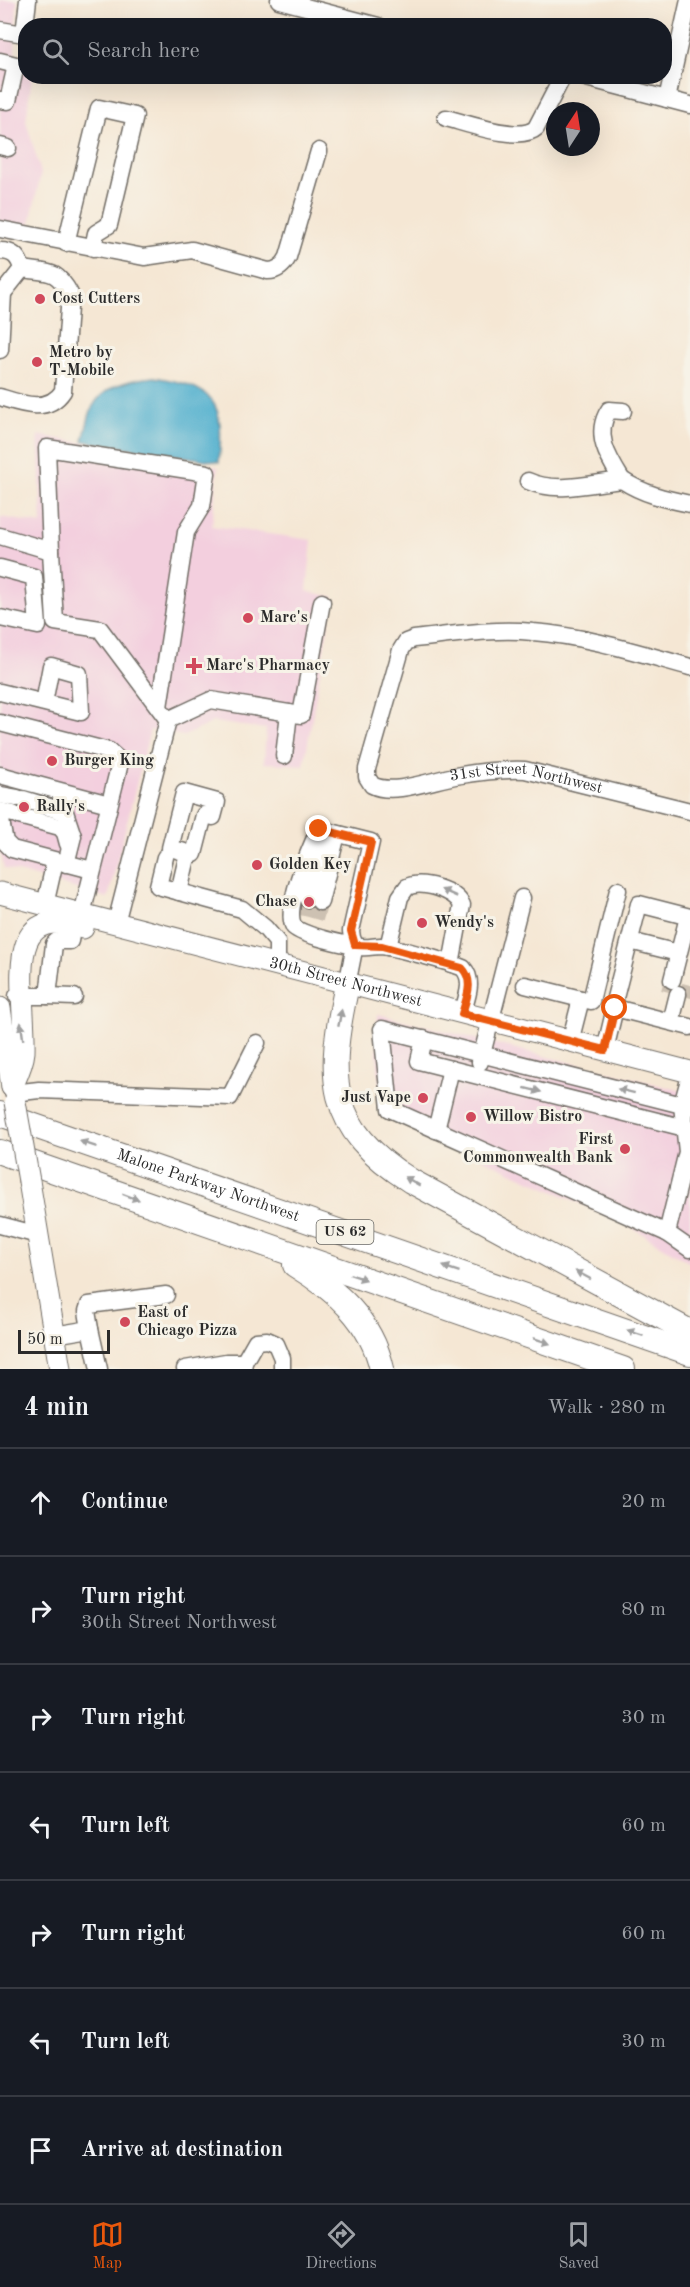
<!DOCTYPE html>
<html lang="en">
<head>
<meta charset="utf-8">
<style>
	:root { --surface:#171b24; --page:#242831; --text:#f1f3f6; --muted:#9ea1a6; --line:#363941; --accent:#ea580c }
	body { margin:0; font-family:"Old Standard TT",serif; background:var(--page); color:var(--text) }
	.compass { position:absolute; left:546px; top:102px; width:54px; height:54px; border-radius:50%; background:var(--surface); box-shadow:0 6px 24px #0002; rotate:12deg }
	.scale { position:absolute; left:18px; bottom:15px; width:92px; box-sizing:border-box; padding-left:6px; border:3px solid #2b2b2b; border-top:0; font-size:16px; line-height:21px; white-space:nowrap; color:#2b2b2b; -webkit-text-stroke:4px #f7f3e8; paint-order:stroke }
	.stop { position:absolute; width:18px; height:18px; margin:-14px; border:4px solid #ea580c; border-radius:50%; background:#fff }
	.stop.end { background:#ea580c; border-color:#fff; box-shadow:0 2px 6px #0008 }
	.list { margin:0; padding:0; list-style:none }
	h2 { display:flex; justify-content:space-between; align-items:center; height:78px; margin:0; padding:0 24px; font-size:26px }
	h2 small { font-size:20px; font-weight:400; color:var(--muted) }
	.list li { display:grid; grid-template-columns:39px 1fr auto; gap:18px; align-items:center; box-sizing:border-box; height:108px; padding:0 24px; border-top:2px solid var(--line) }
	.list b { display:block; font-size:22px; white-space:nowrap }
	.list p { margin:0; font-size:20px; white-space:nowrap; color:var(--muted) }
	.list em { font-size:20px; font-style:normal; color:var(--muted) }
	.icon { flex:none; width:33px; height:33px; fill:none; stroke:currentColor; stroke-width:2; stroke-linecap:round; stroke-linejoin:round }
	.map { position:relative; flex:none; width:690px; height:1369px; overflow:hidden }
	.search { position:absolute; background:var(--surface); box-shadow:0 6px 24px #0002; left:18px; right:18px; top:18px; height:66px; display:flex; align-items:center; gap:15px; box-sizing:border-box; padding:0 21px; border-radius:24px; color:var(--muted); font-size:22px }
	.sheet { height:834px; background:var(--surface) }
	nav { display:flex; justify-content:space-around; align-items:center; box-sizing:border-box; height:84px; border-top:2px solid var(--line); background:var(--surface); font-size:16px; color:var(--muted) }
	nav a { display:grid; justify-items:center; gap:3px }
	nav .on { color:var(--accent) }
	.map>svg:first-child { display:block }
	.built { fill:#f3cfde }
	.water { fill:#4fafce; stroke:#3d6d7c; stroke-width:1.5 }
	.lines { fill:none; stroke-linecap:round; stroke-linejoin:round }
	.minor-tunnel { stroke:#cdc1b2; stroke-width:16; stroke-dasharray:16 8; stroke-linecap:butt }
	.minor-casing { stroke:#726d66; stroke-width:19 }
	.major-casing { stroke:#726d66; stroke-width:23 }
	.highway-casing { stroke:#726d66; stroke-width:26 }
	.minor { stroke:#fff; stroke-width:16 }
	.major { stroke:#fff; stroke-width:21 }
	.highway { stroke:#fff; stroke-width:24 }
	.major-bridge-casing { stroke:#726d66; stroke-width:23; stroke-linecap:butt }
	.major-bridge { stroke:#fff; stroke-width:21 }
	.oneway { fill:#a0a0a0 }
	.route { stroke:#ea580c; stroke-width:8 }
	.poi-dot { fill:#d1495b; stroke:#f7f3e8; stroke-width:2 }
	.labels { text-anchor:middle; dominant-baseline:central; stroke-width:6; stroke-linejoin:round; paint-order:stroke }
	.shield { fill:#f7f3e8; stroke:#686764; stroke-width:1.5 }
	.shield-label { font-size:15px; font-weight:bold; fill:#2b2b2b }
	.poi-label { font-size:16px; font-weight:bold; fill:#2b2b2b; stroke:#f7f3e8; text-anchor:start }
	.street-label { font-size:16px; fill:#2b2b2b; stroke:#f7f3e8 }
</style>
</head>
<body>
<div class="map">
<svg width="690" height="1369" viewBox="0 0 690 1369">
	<rect width="100%" height="100%" fill="#f7f3e8"/>
	<filter id="ink" filterUnits="userSpaceOnUse"><feTurbulence type="fractalNoise" baseFrequency=".0167" numOctaves="2"/><feDisplacementMap in="SourceGraphic" scale="12" xChannelSelector="R" yChannelSelector="G"/><feConvolveMatrix kernelMatrix="1 2 1 2 8 2 1 2 1" color-interpolation-filters="sRGB"/></filter>
	<filter id="wash" filterUnits="userSpaceOnUse"><feTurbulence type="fractalNoise" baseFrequency=".008" numOctaves="4" result="noise"/><feDisplacementMap in="SourceGraphic" scale="24" xChannelSelector="R" yChannelSelector="G"/><feGaussianBlur stdDeviation="1.35" result="paint"/><feColorMatrix in="noise" values="0 0 0 0 0 0 0 0 0 0 0 0 0 0 0 0 0 1.4 0 .05"/><feComposite in="paint" operator="in"/></filter>
	<g filter="url(#wash)">
		<rect width="100%" height="100%" fill="#f5e7d4"/>
		<path class="built" d="M0 0H17L15 55 25 61 26 76 32 77 26 121 41 173 29 228 0 221Z
			M38 435 218 467 212 526 312 540 307 591 333 597 304 765 264 763 266 729 213 722 184 736 150 730 108 898 4 868 0 849V517L42 524Z
			M378 1014 690 1093V1263L628 1225 382 1113 377 1053Z"/>
		<path class="water" d="M154 377C215 387 225 401 219 462L83 441C86 430 88 418 92 408 103 385 132 379 154 377Z"/>
	</g>
	<g filter="url(#ink)">
		<g class="lines">
			<path class="minor-tunnel" d="M304 916 308 899
				M315 919 320 902
				M669 992 672 980
				M687 997 690 985"/>
			<g class="minor-casing">
				<g id="minor">
					<path d="M279 0 378 26"/>
					<path d="M0 30 24 34 28 0"/>
					<path d="M0 61 16 65 8 101 0 100"/>
					<path d="M579 76 690 105"/>
					<path d="M667 99 689 0"/>
					<path d="M446 118C466 123 520 143 536 128L563 76"/>
					<path d="M0 146 8 148"/>
					<path d="M0 229 144 257 192 250 268 271C277 271 284 265 288 257L319 151"/>
					<path d="M66 243 99 108 135 116 109 225 96 233 93 248"/>
					<path d="M0 251C13 251 19 257 22 269L3 293"/>
					<path d="M0 295 3 293 0 350"/>
					<path d="M0 397C22 404 48 414 63 391L70 294C56 268 48 273 22 269"/>
					<path d="M622 480C643 494 666 499 690 504"/>
					<path d="M528 481C556 494 593 483 622 480 609 459 593 435 609 410L623 411"/>
					<path d="M0 536 51 551 55 622 100 629 168 720 116 923"/>
					<path d="M51 551 47 448 207 473 202 506 186 532 159 707"/>
					<path d="M0 568 34 577 38 626 0 618"/>
					<path id="s1" d="M690 667C639 653 586 636 533 632 494 628 453 635 414 639L406 642 401 650 367 769V777L372 785C393 796 432 780 455 776 479 772 501 769 525 770L690 811"/>
					<path d="M0 692 81 712 79 674 51 666 44 703"/>
					<path d="M168 720 211 700 301 715 322 602"/>
					<path d="M0 723 109 751 119 760V767L82 914"/>
					<path d="M284 756 289 713"/>
					<path d="M0 775 109 804"/>
					<path d="M0 795 17 798"/>
					<path d="M23 799 65 812 73 836 66 864"/>
					<path d="M19 816 60 827 65 833 68 844"/>
					<path d="M0 827H2L5 842 12 849 92 870"/>
					<path d="M2 827 0 811 13 814"/>
					<path d="M165 857 158 886 242 909 265 928 277 942V966"/>
					<path d="M179 892 188 853 170 848 184 793 217 802 213 817 204 815 194 854 188 853"/>
					<path d="M308 899 322 843"/>
					<path d="M320 902 337 834"/>
					<path d="M45 905 55 861"/>
					<path d="M630 941 674 952"/>
					<path d="M388 947 400 897 407 887C422 880 455 890 462 905L451 964"/>
					<path d="M672 980 688 917"/>
					<path d="M347 985 355 945 352 938 351 931 371 842 319 829C310 849 283 909 294 927 304 936 347 945 361 947 368 948 374 946 380 946 395 947 449 962 463 968 475 981 466 999 462 1014"/>
					<path d="M525 985 581 999"/>
					<path d="M17 996H48L54 944 57 941H70L73 925"/>
					<path d="M48 996 74 997"/>
					<path d="M615 1008V998L639 904 690 917"/>
					<path d="M671 1022 678 994"/>
					<path d="M424 1039 419 1061 685 1128"/>
					<path d="M570 1042 581 999 591 1001 618 890"/>
					<path d="M605 1050 615 1008 690 1027"/>
					<path d="M480 1062 522 898"/>
					<path d="M13 1093 39 1090 230 1097 257 1043"/>
					<path d="M690 1107 382 1029 390 1109 667 1233 690 1249"/>
					<path d="M436 1130 451 1069"/>
					<path d="M0 1225 38 1235"/>
					<path d="M667 1233 687 1152 682 1105 690 1076"/>
					<path d="M90 1329 87 1311 89 1305 166 1295"/>
					<path d="M54 1335 90 1329 99 1369"/>
					<path d="M244 1362 256 1341 267 1340 276 1344 282 1358V1369"/>
					<path d="M185 1369 226 1362H244L243 1369"/>
				</g>
			</g>
			<g class="major-casing">
				<g id="major">
					<path id="s2" d="M0 893 690 1072"/>
					<path d="M0 1008 12 1087"/>
					<path d="M12 1087C17 1076 23 1064 24 1052 26 990 0 901 83 928"/>
					<path d="M29 1181 60 1369"/>
				</g>
			</g>
			<g class="highway-casing">
				<g id="highway">
					<path d="M347 985C327 1076 325 1127 411 1181L690 1332"/>
					<path id="s3" d="M0 1114 690 1353"/>
					<path d="M0 1152 623 1369"/>
					<path d="M295 1265C336 1290 371 1320 382 1369"/>
				</g>
			</g>
			<use href="#minor" class="minor"/>
			<use href="#major" class="major"/>
			<use href="#highway" class="highway"/>
			<g class="major-bridge-casing">
				<path id="major-bridge" d="M15 1102 29 1181"/>
			</g>
			<use href="#major-bridge" class="major-bridge"/>
		</g>
		<defs><path id="oneway-solid" d="M-6-.8H1V-3.2L6.5 0L1 3.2V.8H-6Z" transform="scale(1.5)"/></defs>
		<g class="oneway">
			<use href="#oneway-solid" transform="translate(449 893) rotate(-156)"/>
			<use href="#oneway-solid" transform="translate(340 1018) rotate(-79)"/>
			<use href="#oneway-solid" transform="translate(22 1031) rotate(-98)"/>
			<use href="#oneway-solid" transform="translate(533 1090) rotate(14)"/>
			<use href="#oneway-solid" transform="translate(626 1091) rotate(-166)"/>
			<use href="#oneway-solid" transform="translate(88 1144) rotate(-161)"/>
			<use href="#oneway-solid" transform="translate(412 1181) rotate(-150)"/>
			<use href="#oneway-solid" transform="translate(131 1197) rotate(20)"/>
			<use href="#oneway-solid" transform="translate(451 1269) rotate(-161)"/>
			<use href="#oneway-solid" transform="translate(583 1275) rotate(-152)"/>
			<use href="#oneway-solid" transform="translate(358 1277) rotate(19)"/>
			<use href="#oneway-solid" transform="translate(635 1333) rotate(-161)"/>
			<use href="#oneway-solid" transform="translate(542 1341) rotate(19)"/>
		</g>
	</g>
	<g class="lines" filter="url(#ink)">
		<path class="route" d="M319 829 371 842 351 931 355 945 382 946 462 968C475 981 466 999 462 1014L605 1050 615 1008"/>
	</g>
	<g class="poi-dot">
		<circle cx="40" cy="299" r="6"/>
		<circle cx="37" cy="362" r="6"/>
		<circle cx="248" cy="618" r="6"/>
		<path d="M191 657h6v6h6v6h-6v6h-6v-6h-6v-6h6z"/>
		<circle cx="52" cy="761" r="6"/>
		<circle cx="24" cy="807" r="6"/>
		<circle cx="257" cy="865" r="6"/>
		<circle cx="309" cy="902" r="6"/>
		<circle cx="422" cy="923" r="6"/>
		<circle cx="423" cy="1098" r="6"/>
		<circle cx="471" cy="1117" r="6"/>
		<circle cx="625" cy="1149" r="6"/>
		<circle cx="125" cy="1322" r="6"/>
	</g>
	<g class="labels">
		<rect class="shield" x="316.5" y="1220" width="57" height="24" rx="4.5"/>
		<g class="shield-label">
			<text x="345" y="1232">US 62</text>
		</g>
		<g class="poi-label">
			<text x="52" y="299">Cost Cutters</text>
			<text x="49" y="353">Metro by<tspan x="49" dy="18">T-Mobile</tspan></text>
			<text x="260" y="618">Marc's</text>
			<text x="206" y="666">Marc's Pharmacy</text>
			<text x="64" y="761">Burger King</text>
			<text x="36" y="807">Rally's</text>
			<text x="269" y="865">Golden Key</text>
			<text x="297" y="902" text-anchor="end">Chase</text>
			<text x="434" y="923">Wendy's</text>
			<text x="411" y="1098" text-anchor="end">Just Vape</text>
			<text x="483" y="1117">Willow Bistro</text>
			<text x="613" y="1140" text-anchor="end">First<tspan x="613" dy="18">Commonwealth Bank</tspan></text>
			<text x="137" y="1313">East of<tspan x="137" dy="18">Chicago Pizza</tspan></text>
		</g>
		<g class="street-label">
			<text stroke="none"><textPath href="#s1" startOffset="597">31st Street Northwest</textPath></text>
			<text stroke="none"><textPath href="#s2" startOffset="357">30th Street Northwest</textPath></text>
			<text stroke="none"><textPath href="#s3" startOffset="220">Malone Parkway Northwest</textPath></text>
		</g>
	</g>
</svg>
<svg class="compass" viewBox="-18 -18 36 36"><path d="M0-13l5 13h-10z" fill="#e53935"/><path d="M0 13l5-13h-10z" fill="#9ea1a6"/></svg>
<div class="scale">50 m</div>
<div class="stop" style="left:615px;top:1008px"></div>
<div class="stop end" style="left:319px;top:829px"></div>
<div class="search"><svg class="icon" aria-label="search" viewBox="0 0 24 24"><circle cx="10" cy="10" r="6"/><path d="M15 15l6 6"/></svg>Search here</div>
</div>
<section class="sheet">
<h2>4 min<small>Walk · 280 m</small></h2>
<ul class="list">
<li><svg class="icon" aria-label="ahead" viewBox="0 0 24 24"><path d="M12 20V5M6 11l6-6 6 6"/></svg><div><b>Continue</b></div><em>20 m</em></li>
<li><svg class="icon" aria-label="right" viewBox="0 0 24 24"><path d="M7 20v-9h11M14 6l5 5-5 5"/></svg><div><b>Turn right</b><p>30th Street Northwest</p></div><em>80 m</em></li>
<li><svg class="icon" aria-label="right" viewBox="0 0 24 24"><path d="M7 20v-9h11M14 6l5 5-5 5"/></svg><div><b>Turn right</b></div><em>30 m</em></li>
<li><svg class="icon" aria-label="left" viewBox="0 0 24 24"><path d="M17 20v-9H6M10 6l-5 5 5 5"/></svg><div><b>Turn left</b></div><em>60 m</em></li>
<li><svg class="icon" aria-label="right" viewBox="0 0 24 24"><path d="M7 20v-9h11M14 6l5 5-5 5"/></svg><div><b>Turn right</b></div><em>60 m</em></li>
<li><svg class="icon" aria-label="left" viewBox="0 0 24 24"><path d="M17 20v-9H6M10 6l-5 5 5 5"/></svg><div><b>Turn left</b></div><em>30 m</em></li>
<li><svg class="icon" aria-label="arrive" viewBox="0 0 24 24"><path d="M6 21V4h12l-3 4 3 4H6"/></svg><div><b>Arrive at destination</b></div></li>
</ul>
</section>
<nav>
<a class="on"><svg class="icon" aria-label="map" viewBox="0 0 24 24"><path d="M3 6l6-2 6 2 6-2v14l-6 2-6-2-6 2zM9 4v14M15 6v14"/></svg>Map</a>
<a><svg class="icon" aria-label="directions" viewBox="0 0 24 24"><path d="M12 3l9 9-9 9-9-9zM9 14v-3h6M13 9l2 2-2 2"/></svg>Directions</a>
<a><svg class="icon" aria-label="saved" viewBox="0 0 24 24"><path d="M7 4h10v16l-5-4-5 4z"/></svg>Saved</a>
</nav>
</body>
</html>
